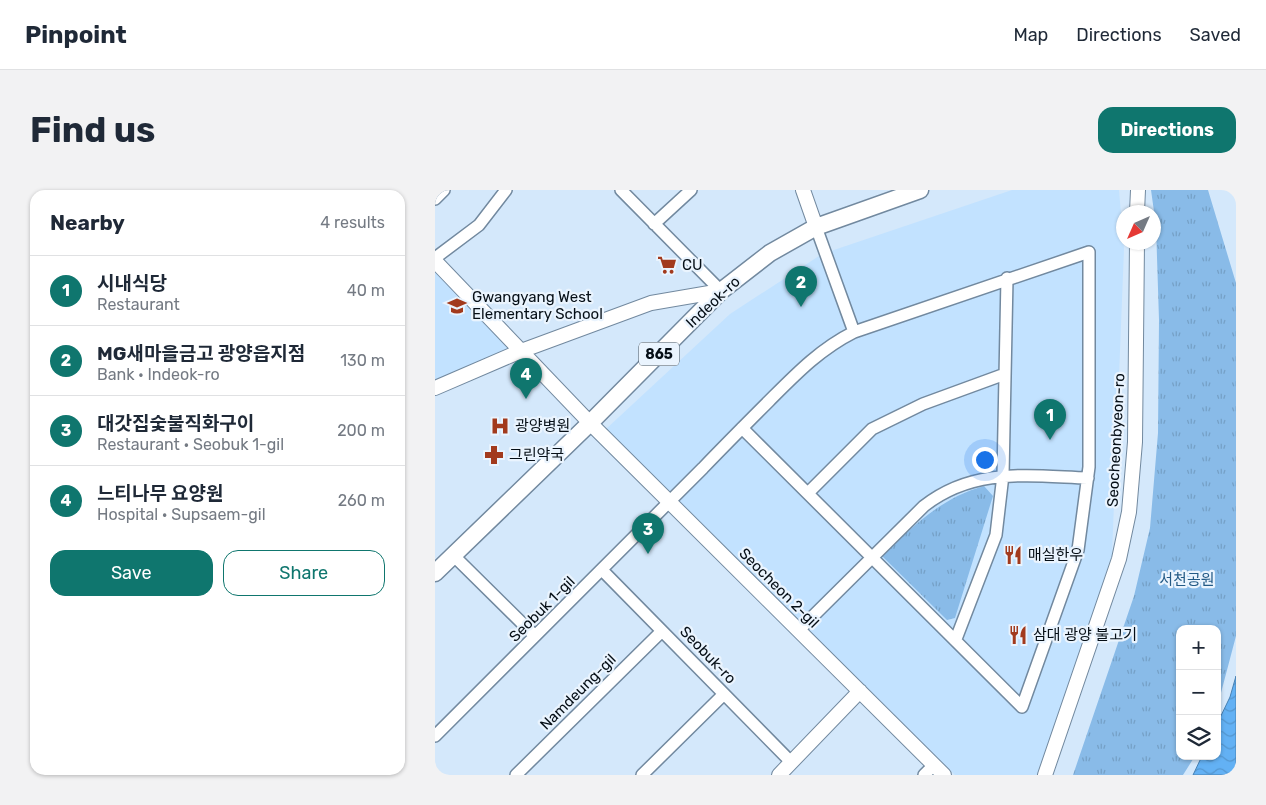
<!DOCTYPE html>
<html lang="en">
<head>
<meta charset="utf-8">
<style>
	:root { --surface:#fff; --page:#f2f2f3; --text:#1f2937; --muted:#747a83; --line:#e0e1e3; --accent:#0f766e }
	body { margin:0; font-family:Rubik,"Noto Sans KR",sans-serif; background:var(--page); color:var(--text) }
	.controls { position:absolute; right:15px; bottom:15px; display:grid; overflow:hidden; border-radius:10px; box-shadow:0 1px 4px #0004 }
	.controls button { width:45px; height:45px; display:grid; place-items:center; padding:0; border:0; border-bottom:1px solid var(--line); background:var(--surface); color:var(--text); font:25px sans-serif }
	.compass { position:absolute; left:681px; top:15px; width:45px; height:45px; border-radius:50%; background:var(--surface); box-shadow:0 1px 4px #0004; rotate:225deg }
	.you { position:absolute; left:549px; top:269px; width:18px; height:18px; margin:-12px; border:4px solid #fff; border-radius:50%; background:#1a73e8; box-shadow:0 0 0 8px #1a73e833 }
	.badge { display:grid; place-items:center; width:32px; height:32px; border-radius:50%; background:var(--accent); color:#fff; font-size:16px; font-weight:700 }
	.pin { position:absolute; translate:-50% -41px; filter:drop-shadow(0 1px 2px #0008) }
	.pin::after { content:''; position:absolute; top:26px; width:18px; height:15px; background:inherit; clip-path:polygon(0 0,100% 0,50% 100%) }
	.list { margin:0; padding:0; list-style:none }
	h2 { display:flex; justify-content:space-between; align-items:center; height:65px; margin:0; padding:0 20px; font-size:21px }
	h2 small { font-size:16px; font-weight:400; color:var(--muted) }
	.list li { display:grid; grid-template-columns:32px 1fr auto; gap:15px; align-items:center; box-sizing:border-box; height:70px; padding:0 20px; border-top:1px solid var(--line) }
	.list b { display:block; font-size:19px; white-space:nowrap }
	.list p { margin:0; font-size:16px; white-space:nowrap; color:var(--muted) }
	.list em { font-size:16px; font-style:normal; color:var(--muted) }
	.actions { display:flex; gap:10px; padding:15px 20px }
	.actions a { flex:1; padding:11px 0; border:1px solid var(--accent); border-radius:15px; text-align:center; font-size:18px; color:var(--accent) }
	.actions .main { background:var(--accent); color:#fff }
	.icon { flex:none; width:28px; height:28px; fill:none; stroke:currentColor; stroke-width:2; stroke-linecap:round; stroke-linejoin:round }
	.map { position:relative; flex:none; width:801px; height:585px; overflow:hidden; border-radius:15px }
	header { display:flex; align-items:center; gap:30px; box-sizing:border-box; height:70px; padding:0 25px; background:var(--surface); border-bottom:1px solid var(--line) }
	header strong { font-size:24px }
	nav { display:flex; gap:28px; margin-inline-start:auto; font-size:18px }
	.intro { display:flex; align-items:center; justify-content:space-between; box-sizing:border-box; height:120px; padding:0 30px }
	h1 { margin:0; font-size:35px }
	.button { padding:12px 22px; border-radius:15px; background:var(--accent); color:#fff; font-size:18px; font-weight:700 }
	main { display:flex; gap:30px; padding:0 30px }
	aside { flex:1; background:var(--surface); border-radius:15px; box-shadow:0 1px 4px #0004 }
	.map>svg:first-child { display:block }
	.built { fill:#c2e2ff }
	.park { fill:url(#park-tufts) }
	.water { fill:url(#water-waves); stroke:#4780b2 }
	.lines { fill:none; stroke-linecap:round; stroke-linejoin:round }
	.minor-casing { stroke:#72899f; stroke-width:14 }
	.tertiary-casing { stroke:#72899f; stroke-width:16 }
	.primary-casing { stroke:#72899f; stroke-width:19 }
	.minor { stroke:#fff; stroke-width:11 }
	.tertiary { stroke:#fff; stroke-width:14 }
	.primary { stroke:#fff; stroke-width:16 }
	.labels { text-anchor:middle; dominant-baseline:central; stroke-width:4.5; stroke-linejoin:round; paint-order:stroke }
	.shield { fill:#eaf4fe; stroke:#4a545c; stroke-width:1 }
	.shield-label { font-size:14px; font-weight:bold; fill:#060f17 }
	.poi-label { font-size:15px; fill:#060f17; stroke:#eaf4fe; text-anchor:start }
	.street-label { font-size:15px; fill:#060f17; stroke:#eaf4fe }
	.park-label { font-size:15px; fill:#235a86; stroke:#eaf4fe }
</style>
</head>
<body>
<header>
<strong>Pinpoint</strong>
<nav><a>Map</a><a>Directions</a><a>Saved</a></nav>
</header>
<div class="intro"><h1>Find us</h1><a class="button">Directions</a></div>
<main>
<aside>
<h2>Nearby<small>4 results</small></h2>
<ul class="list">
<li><span class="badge">1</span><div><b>시내식당</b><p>Restaurant</p></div><em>40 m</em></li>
<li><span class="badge">2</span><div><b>MG새마을금고 광양읍지점</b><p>Bank · Indeok-ro</p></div><em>130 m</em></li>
<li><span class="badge">3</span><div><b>대갓집숯불직화구이</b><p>Restaurant · Seobuk 1-gil</p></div><em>200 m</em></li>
<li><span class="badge">4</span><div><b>느티나무 요양원</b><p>Hospital · Supsaem-gil</p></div><em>260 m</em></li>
</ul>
<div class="actions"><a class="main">Save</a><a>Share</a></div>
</aside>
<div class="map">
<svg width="801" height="585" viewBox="0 0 801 585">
	<defs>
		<pattern id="park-tufts" width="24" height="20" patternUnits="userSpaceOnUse" patternTransform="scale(1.25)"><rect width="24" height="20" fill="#89bbe8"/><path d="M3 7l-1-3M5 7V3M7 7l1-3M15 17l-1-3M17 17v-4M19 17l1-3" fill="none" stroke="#75a0c6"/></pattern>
		<pattern id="water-waves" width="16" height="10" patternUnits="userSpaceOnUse" patternTransform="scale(1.25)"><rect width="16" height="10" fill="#63b1f4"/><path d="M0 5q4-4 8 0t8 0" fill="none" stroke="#5497d0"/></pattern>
	</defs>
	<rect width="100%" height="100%" fill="#d4e8fb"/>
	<path class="built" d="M577 0H684L689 59 677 365 604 585H520L171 239 295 124 387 64Z
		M0 71 86 161 0 198Z"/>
	<path class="park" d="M716 0H773L801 93V446L782 518V439H745V566H760L748 585H638L699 406 715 338 723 243 724 130 721 36Z
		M549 296 558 306 520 428 512 430 447 366C478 336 506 308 549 296Z"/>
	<path class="water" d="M801 486V585H758L767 566H782V534L795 507Z"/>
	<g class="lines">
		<g class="minor-casing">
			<path id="minor" d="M186 0 286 101
				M0 9 9 0
				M219 34 256 0
				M381 37 419 142
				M0 68 44 35 71 0
				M374 302 437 239 488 214 570 184
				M18 365 100 446
				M167 380 356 572
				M364 440 489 316C539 277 593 286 653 288
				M521 449 561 345 568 285 572 88
				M0 546C89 457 178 367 268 278 290 255 312 233 334 211 361 184 385 159 419 142L654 62V277L643 360 587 517 307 238
				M81 585 227 441
				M207 585 289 504
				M489 585 499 575"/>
		</g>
		<g class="tertiary-casing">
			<path id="tertiary" d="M368 0 381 37
				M702 22 703 0
				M0 71 155 233 509 585
				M0 198 86 161 216 113 286 101
				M344 585 425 501
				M610 585 684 369 694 322 700 252 702 52"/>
		</g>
		<g class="primary-casing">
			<path id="primary" d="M0 383 155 233 286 101 335 63 381 37 485 0"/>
		</g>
		<use href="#minor" class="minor"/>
		<use href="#tertiary" class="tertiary"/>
		<use href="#primary" class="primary"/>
	</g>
	<defs>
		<g id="supermarket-bare" transform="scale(1.5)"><path d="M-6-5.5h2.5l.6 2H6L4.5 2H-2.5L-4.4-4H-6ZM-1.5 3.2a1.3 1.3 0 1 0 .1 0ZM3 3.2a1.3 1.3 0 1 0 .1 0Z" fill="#a23a1d" stroke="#eaf4fe" stroke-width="2.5" paint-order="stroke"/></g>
		<g id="school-bare" transform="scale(1.5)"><path d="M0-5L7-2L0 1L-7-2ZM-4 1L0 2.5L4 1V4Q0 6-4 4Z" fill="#a23a1d" stroke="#eaf4fe" stroke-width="2.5" paint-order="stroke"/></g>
		<g id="hospital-bare" transform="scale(1.5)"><path d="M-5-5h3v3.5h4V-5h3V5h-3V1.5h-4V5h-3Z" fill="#a23a1d" stroke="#eaf4fe" stroke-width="2.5" paint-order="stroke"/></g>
		<g id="pharmacy-bare" transform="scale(1.5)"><path d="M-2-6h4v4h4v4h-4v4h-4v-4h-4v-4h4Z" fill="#a23a1d" stroke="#eaf4fe" stroke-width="2.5" paint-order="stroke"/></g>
		<g id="restaurant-bare" transform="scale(1.5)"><path d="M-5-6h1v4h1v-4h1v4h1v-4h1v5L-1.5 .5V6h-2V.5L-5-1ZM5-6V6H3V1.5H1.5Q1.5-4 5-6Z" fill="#a23a1d" stroke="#eaf4fe" stroke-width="2.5" paint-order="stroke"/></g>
	</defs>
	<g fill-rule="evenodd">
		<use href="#supermarket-bare" x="232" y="75"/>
		<use href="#school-bare" x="22" y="116"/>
		<use href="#hospital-bare" x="65" y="236"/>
		<use href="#pharmacy-bare" x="59" y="265"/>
		<use href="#restaurant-bare" x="578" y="365"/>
		<use href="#restaurant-bare" x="583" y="445"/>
	</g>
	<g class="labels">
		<rect class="shield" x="204" y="152.5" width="40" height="23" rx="4"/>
		<g class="shield-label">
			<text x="224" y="164">865</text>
		</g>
		<g class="poi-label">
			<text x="247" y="75">CU</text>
			<text x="37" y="107">Gwangyang West<tspan x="37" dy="17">Elementary School</tspan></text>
			<text x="80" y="236">광양병원</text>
			<text x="74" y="265">그린약국</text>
			<text x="593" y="365">매실한우</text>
			<text x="598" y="445">삼대 광양 불고기</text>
		</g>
		<g class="street-label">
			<text transform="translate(278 112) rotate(-43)">Indeok-ro</text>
			<text transform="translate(681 250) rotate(-87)">Seocheonbyeon-ro</text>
			<text transform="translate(344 398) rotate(45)">Seocheon 2-gil</text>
			<text transform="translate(107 419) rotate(-45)">Seobuk 1-gil</text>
			<text transform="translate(273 465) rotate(46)">Seobuk-ro</text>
			<text transform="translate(143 502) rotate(-45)">Namdeung-gil</text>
		</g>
		<g class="park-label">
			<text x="752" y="390">서천공원</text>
		</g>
	</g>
</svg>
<div class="controls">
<button>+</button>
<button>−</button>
<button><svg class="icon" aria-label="layers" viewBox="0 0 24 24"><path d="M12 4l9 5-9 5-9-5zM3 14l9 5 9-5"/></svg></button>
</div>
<svg class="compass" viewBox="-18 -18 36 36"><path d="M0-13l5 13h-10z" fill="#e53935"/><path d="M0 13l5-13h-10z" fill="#747a83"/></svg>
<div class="you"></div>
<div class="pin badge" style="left:615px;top:250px">1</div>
<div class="pin badge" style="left:366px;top:117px">2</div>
<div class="pin badge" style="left:213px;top:364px">3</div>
<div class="pin badge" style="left:91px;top:209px">4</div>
</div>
</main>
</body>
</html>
